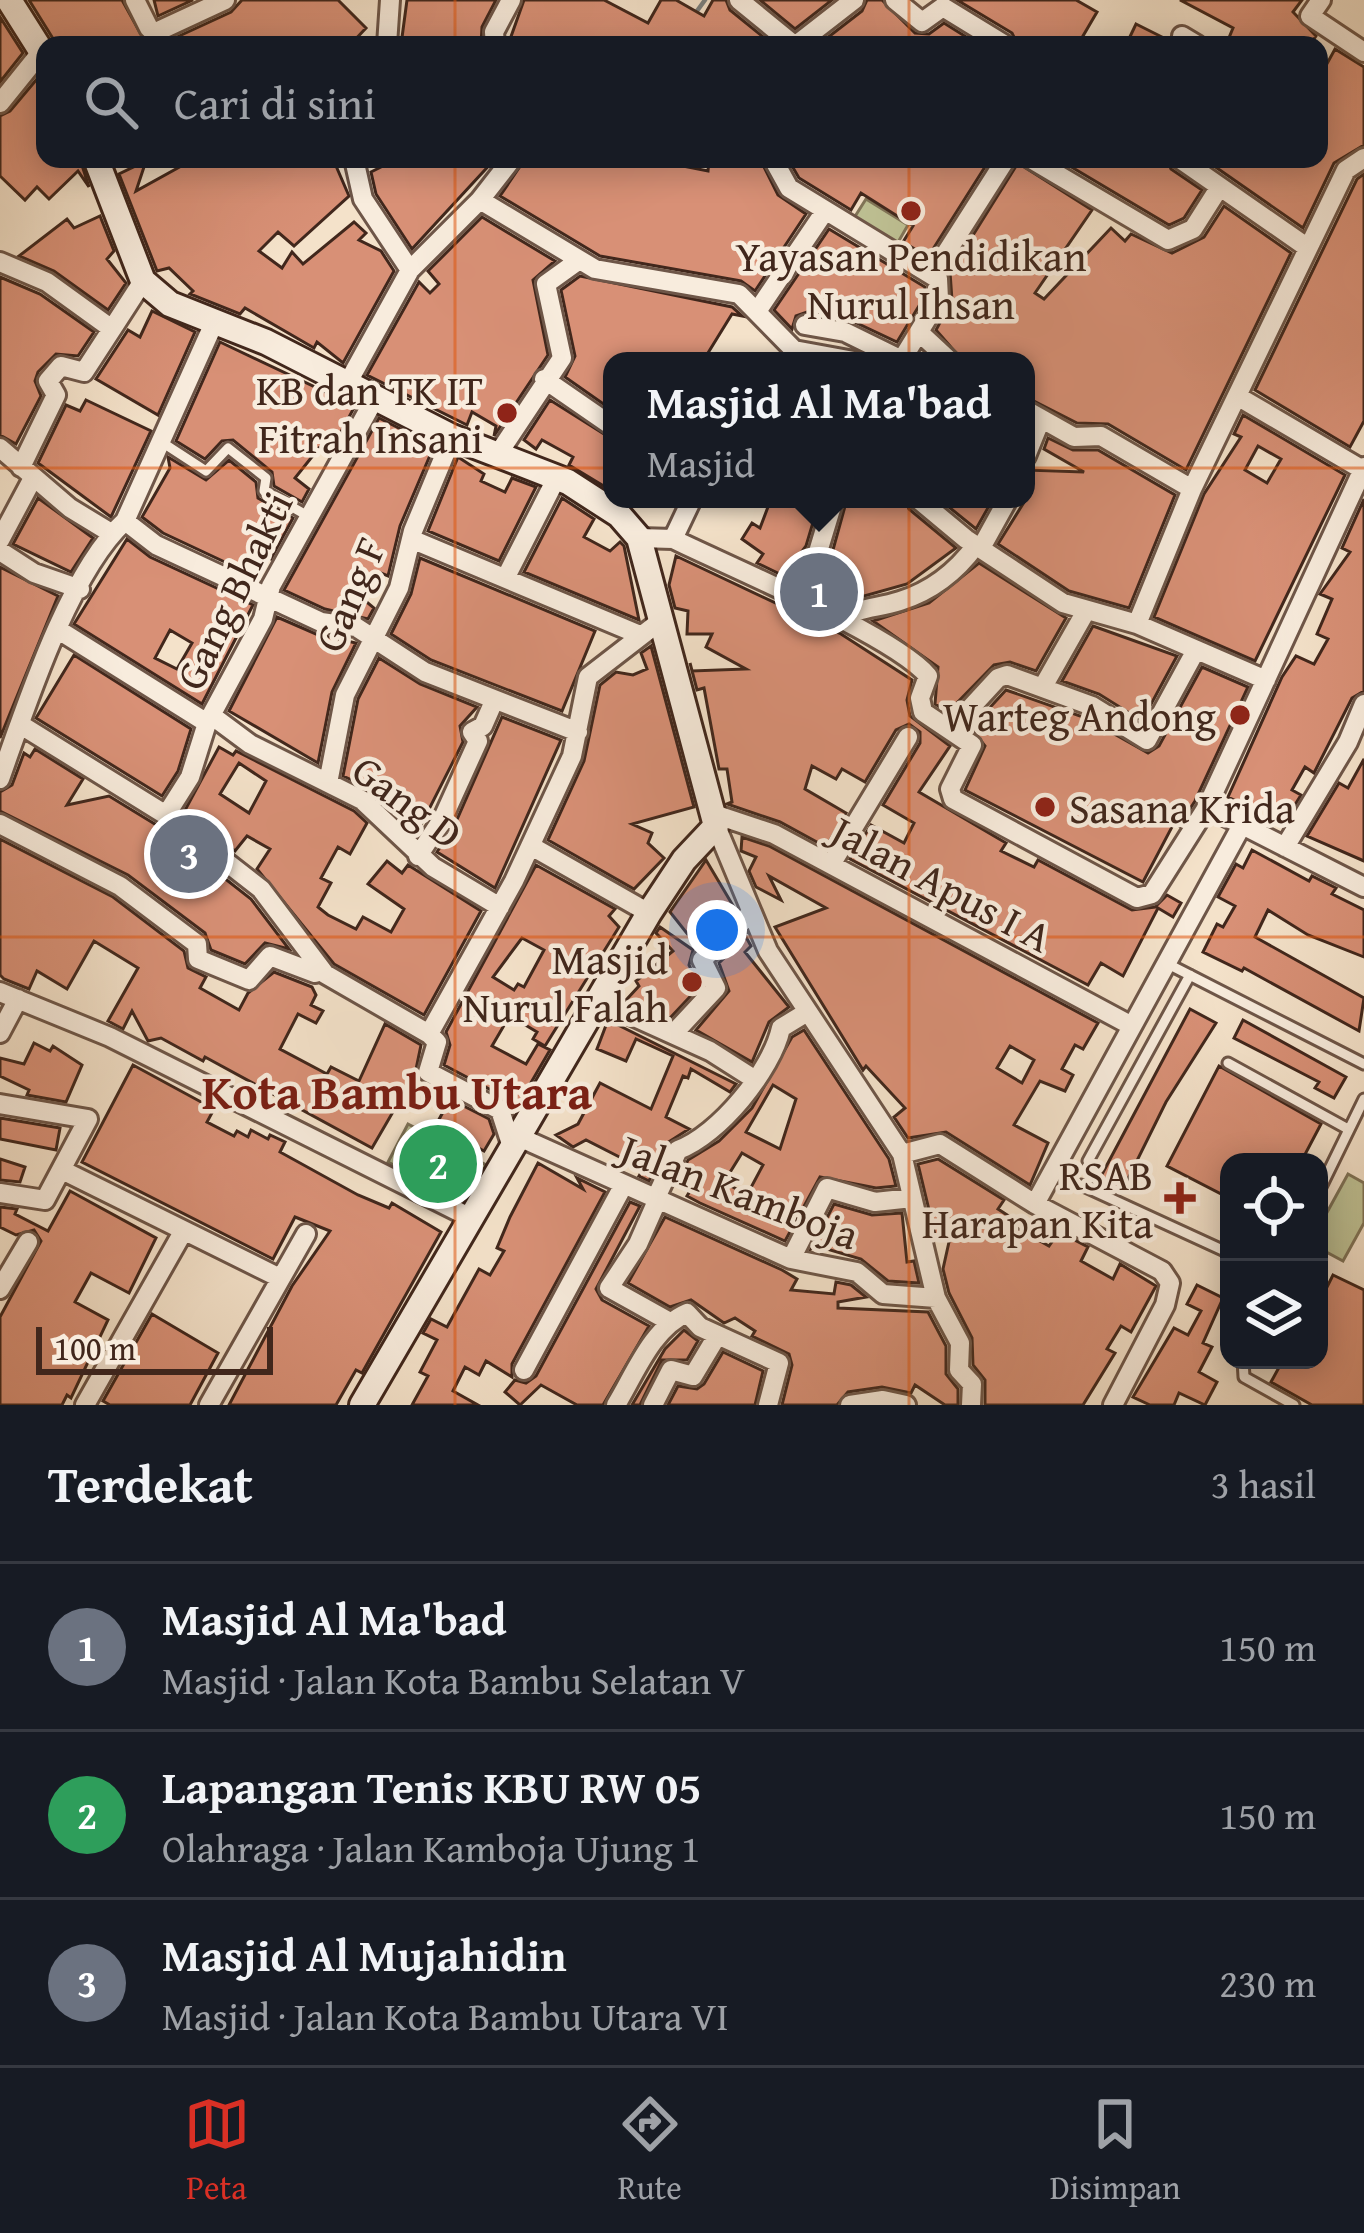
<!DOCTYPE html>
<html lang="id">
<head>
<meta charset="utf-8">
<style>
	:root { --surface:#171b24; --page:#20242c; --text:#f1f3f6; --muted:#9ea1a6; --line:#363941; --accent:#d93025 }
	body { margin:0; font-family:"Gentium Book Plus",serif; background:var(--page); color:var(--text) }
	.controls { position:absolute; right:36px; bottom:36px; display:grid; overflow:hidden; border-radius:24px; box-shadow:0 6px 30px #0003 }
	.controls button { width:108px; height:108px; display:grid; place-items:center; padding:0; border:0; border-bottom:3px solid var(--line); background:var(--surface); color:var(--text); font:60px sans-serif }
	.scale { position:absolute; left:36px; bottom:30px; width:237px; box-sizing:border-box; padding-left:12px; border:6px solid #41271c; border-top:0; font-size:33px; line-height:42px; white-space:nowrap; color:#41271c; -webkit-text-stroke:9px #f8ecdd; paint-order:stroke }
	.you { position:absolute; left:717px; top:930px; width:42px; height:42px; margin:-30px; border:9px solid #fff; border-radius:50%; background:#1a73e8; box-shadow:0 0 0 18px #1a73e833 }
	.badge { display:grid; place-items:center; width:78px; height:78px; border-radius:50%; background:var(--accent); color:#fff; font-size:39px; font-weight:700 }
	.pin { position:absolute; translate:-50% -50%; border:6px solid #fff; box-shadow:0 3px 12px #0006 }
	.popup { position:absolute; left:603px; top:352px; width:432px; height:156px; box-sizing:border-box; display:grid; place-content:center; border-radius:24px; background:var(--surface); filter:drop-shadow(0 3px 9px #0005); font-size:39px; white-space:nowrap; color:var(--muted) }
	.popup b { font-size:45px; color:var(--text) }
	.popup::after { content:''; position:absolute; left:50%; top:100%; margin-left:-24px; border:24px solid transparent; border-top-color:var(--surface) }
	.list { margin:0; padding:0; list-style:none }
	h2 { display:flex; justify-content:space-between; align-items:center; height:156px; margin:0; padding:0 48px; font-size:51px }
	h2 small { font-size:39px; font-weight:400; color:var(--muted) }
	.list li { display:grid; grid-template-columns:78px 1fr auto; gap:36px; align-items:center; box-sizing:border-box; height:168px; padding:0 48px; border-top:3px solid var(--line) }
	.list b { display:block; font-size:45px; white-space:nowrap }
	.list p { margin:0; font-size:39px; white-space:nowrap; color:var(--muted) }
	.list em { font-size:39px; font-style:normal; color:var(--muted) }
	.icon { flex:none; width:66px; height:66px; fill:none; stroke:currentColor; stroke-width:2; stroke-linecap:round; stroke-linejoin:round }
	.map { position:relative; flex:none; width:1364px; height:1405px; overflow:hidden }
	.search { position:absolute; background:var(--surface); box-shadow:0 6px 30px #0003; left:36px; right:36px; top:36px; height:132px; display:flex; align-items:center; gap:30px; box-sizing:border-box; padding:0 42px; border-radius:24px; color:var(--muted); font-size:45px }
	.sheet { height:660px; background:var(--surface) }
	nav { display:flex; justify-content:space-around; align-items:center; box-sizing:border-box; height:168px; border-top:3px solid var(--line); background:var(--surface); font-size:33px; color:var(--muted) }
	nav a { display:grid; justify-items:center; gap:6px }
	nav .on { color:var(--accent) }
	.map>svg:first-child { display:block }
	.green { fill:#bfc295; stroke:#807458; stroke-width:3 }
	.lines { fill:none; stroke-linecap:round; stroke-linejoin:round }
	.stream { stroke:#7a807e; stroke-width:4.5 }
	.building { fill:#d89076; stroke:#41271c; stroke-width:3; fill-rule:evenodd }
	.lane-casing { stroke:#6e5648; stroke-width:15 }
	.street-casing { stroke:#6e5648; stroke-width:24 }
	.secondary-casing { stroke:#41271c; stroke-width:30 }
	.lane { stroke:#f8ecdd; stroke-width:9 }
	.street { stroke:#f8ecdd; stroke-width:18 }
	.secondary { stroke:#f8ecdd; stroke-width:24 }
	.grid { fill:none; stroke:#e0560d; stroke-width:3; stroke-opacity:0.55 }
	.poi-dot { fill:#8f2418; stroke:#f8ecdd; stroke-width:4.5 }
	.labels { text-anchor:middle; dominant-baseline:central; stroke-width:9; stroke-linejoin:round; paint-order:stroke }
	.poi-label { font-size:42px; fill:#41271c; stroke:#f8ecdd; text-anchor:end }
	.street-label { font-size:42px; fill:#41271c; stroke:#f8ecdd }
	.quarter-label { font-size:48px; font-weight:bold; fill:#7a1f14; stroke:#f8ecdd }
</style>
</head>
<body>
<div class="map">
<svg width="1364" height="1405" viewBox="0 0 1364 1405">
	<rect width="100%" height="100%" fill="#f4e2ca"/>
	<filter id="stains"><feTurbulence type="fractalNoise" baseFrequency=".00167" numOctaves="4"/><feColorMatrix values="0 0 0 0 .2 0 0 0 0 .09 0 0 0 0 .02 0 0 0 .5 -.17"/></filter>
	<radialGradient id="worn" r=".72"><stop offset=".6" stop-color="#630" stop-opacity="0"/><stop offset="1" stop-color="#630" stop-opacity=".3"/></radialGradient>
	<path class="green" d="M866 199 908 225 897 244 854 218Z
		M408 1124 488 1166 468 1204 388 1162Z
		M1348 1174 1364 1183V1223L1343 1261 1319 1248V1227Z"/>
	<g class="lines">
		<path class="stream" d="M697 11 705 0"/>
	</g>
	<path class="building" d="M29 0H122L147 45H65L63 40 64 45H57Z
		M154 0H193L158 16Z
		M242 0H338L366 28 350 45H179L177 37 231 12Z
		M407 0H496L482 27 481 45H401Z
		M524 0H604L648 23 661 0H676L704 16 713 0H726L730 10 773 45H508Z
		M760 0H832L795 29Z
		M867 0H882L915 33 929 34 944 23 979 45H818L862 11Z
		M957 0H1076L1097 12 1083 36 1100 45H1018L1012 33Z
		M1180 0H1302L1293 12 1316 36 1310 45H1226L1233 28Z
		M0 17 23 53 0 82Z
		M1136 24 1170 41 1172 45H1126Z
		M1335 49 1364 67V145L1334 163 1303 228 1204 159H1319V68L1323 71Z
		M42 73 45 159H80L89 187 78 171 49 199 37 187 25 200 0 176V116L10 111Z
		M194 159H333L349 196 294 246 278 232 259 251 282 268 292 252 303 264 354 222 366 233 359 240 381 251 394 271 343 363 317 342 314 348 245 308 240 314 190 294 193 291 169 268 157 271 119 174 146 161 136 191Z
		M375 159H495L412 249 376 194 371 172 385 165Z
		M525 159H674L673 164 708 171 709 159H760L778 195 806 214 755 291 741 281 600 256 500 196Z
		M788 159H990L928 257 903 242 913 226 861 193 851 210 799 178Z
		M1058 159H1167L1171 169 1202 190 1184 218 1169 225Z
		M1018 163 1092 210 1035 293 1044 299 1111 228 1125 241 1131 234 1172 253 1204 237 1224 206 1291 253 1186 470 1108 424 1077 423 1026 397V361H963L936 330 952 300 950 272Z
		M1364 174V421L1350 447 1255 390 1357 179Z
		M100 216 114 251 107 259 126 283 108 310 54 271 19 256 67 219 74 228Z
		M482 217 555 261 533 280 548 355 494 436 496 426 472 412 467 425 367 375 419 282 430 293 439 284 428 271Z
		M829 229 925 287V296L897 342 850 320 807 312 796 316 792 329 774 310Z
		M580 276 732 307 742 316 732 314 703 361H612V410L565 377 575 356 561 290Z
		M0 277 40 294 94 332 78 356 56 354 38 372 35 381 41 396 16 444 0 435Z
		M152 311 195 332 158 415 96 379 128 330 140 337Z
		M220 342 355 406 329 454 319 448 295 478 309 489 302 502 274 486 272 472 233 440 222 441 205 459 176 441Z
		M86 400 151 431 111 517 38 463 66 405 80 411Z
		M550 400 612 439V491L569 465 573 457 542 440 536 449 524 440Z
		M1243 415 1345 475 1255 661 1154 617 1204 494 1241 437 1234 434ZM1258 446 1281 459 1267 483 1245 470Z
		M379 418 434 446 400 526 388 576 381 573 375 579 363 599 374 608 368 619 325 609 284 590Z
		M1048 438 1073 450H1098L1175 495 1129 608 1069 591 998 544 1026 499V470L1084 472 1044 449Z
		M168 457 206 480 229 460 256 482 258 498 293 518 271 559 253 548 244 571 163 533 142 517 170 468Z
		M458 457 484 474 481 481 505 492 512 478 536 487 499 561 428 531Z
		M38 498 93 538 71 572 13 544Z
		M562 498 594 519 584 537 610 551 620 542 624 546 639 620 524 572Z
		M771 499H820L806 546 784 576 757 563 763 554 742 539 752 523 760 528Z
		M847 499H905L909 509 956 548 907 584 843 602 832 599 809 588 831 557Z
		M939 499H993L976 529Z
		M1364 499V691L1352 698 1314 773 1305 767 1292 790 1301 795 1285 821 1261 806 1258 812 1228 797 1282 677 1296 656 1314 664 1328 639 1317 634 1332 599 1320 594 1350 552 1342 548Z
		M127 539 150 557 253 605 202 704 74 624ZM170 630 192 643 177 669 155 658Z
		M676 556 841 634 912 680 907 700 910 716 950 746 919 792 1006 843 1001 851 1034 867 1038 860 1132 910 1155 907 1167 895 1181 903 1173 917 1158 908 1123 976 1101 963 1088 985 850 859 871 825 904 843 914 823 883 805 920 743V732L909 724 896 730 865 782 842 769 836 779 812 766 805 789 846 813 826 847 780 822 727 804 732 802 727 769H719L704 688 697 690 690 663 692 671 746 669 706 647 712 634H687L688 611 675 608 669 585Z
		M420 558 595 631 562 711 431 660 391 634 411 594Z
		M979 563 1066 618 1036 671 1010 662 994 665 948 712 935 704 938 667 873 621 929 603Z
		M0 567 58 596 0 738Z
		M277 617 316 634 356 643 332 692 318 763 229 711Z
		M1093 626 1177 656 1142 721 1099 694 1062 681Z
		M651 646 694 807 632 824 652 833 648 843 664 858 634 889 548 840 584 761 600 685 616 672 633 675 647 669 641 653Z
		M74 655 191 729 178 771 162 796 36 718Z
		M379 658 420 684 477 707 460 726 463 742 417 833 378 792 343 776 358 699Z
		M1202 667 1248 687 1195 801 1179 826 1174 823 1143 882 965 790 985 746 971 728 1006 690 1086 718 1148 753 1159 746Z
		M502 717 561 740 495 888 437 852 455 824Z
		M219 747 233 755 236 751 354 811 367 823 350 854 338 847 321 878 331 883 318 907 328 915 356 929 363 917 391 932 404 909 368 884 387 861 402 873 408 865 481 911 424 1015 334 964 257 869 270 849 247 836 235 851 184 812ZM239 763 266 781 249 813 220 794Z
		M35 749 83 779 67 805 109 796 158 826 251 899 289 949 265 943 245 964 211 950 205 933 128 875 0 811V792L12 785 24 753 30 757Z
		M1364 759V861L1307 836 1339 783 1348 788Z
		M742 837 769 846 1098 1023 1083 1049 1075 1045 1062 1069 1073 1075 1065 1091 1040 1081 1014 1125 1048 1143 1030 1185 946 1132 908 1138 894 1117 905 1108 866 1066 863 1070 775 927 826 908 769 876 781 900 756 887 749 871 756 857 741 851ZM1010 1046 1034 1060 1022 1083 997 1068Z
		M0 839 113 897 184 951 188 968 206 977 200 988 239 1010 248 993 274 972 312 987 316 995 311 1005 323 1011 316 1023 298 1014 280 1049 327 1074 331 1067 359 1081 385 1024 421 1045 415 1074 372 1148 205 1057 203 1061 161 1038 148 1041 132 1011 123 1029 108 1021 138 968 94 941 67 989 37 971 29 989 4 979 0 975Z
		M1252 850 1309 881 1312 876 1336 888 1332 894 1364 910V957L1308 935 1268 910 1255 937 1364 998 1359 1031 1244 968 1242 971 1203 952 1217 924 1223 927 1235 906 1218 897 1236 864 1243 868Z
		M706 860 735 909 697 946 670 912Z
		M536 865 615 909 609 916 619 927 545 1046 533 1039 537 1032 512 1017 506 1022 492 1046 526 1064 538 1044 550 1050 515 1110 506 1098 444 1065 450 1045 446 1032ZM522 938 544 950 524 987 518 984 514 990 493 977Z
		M660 927 693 950 689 965 700 986 670 1018 627 999 639 986 636 981 673 951 656 933Z
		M746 937 751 946 745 952 789 1007 769 1022 752 1062 696 1030 729 991 719 963Z
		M1190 1009 1216 1023 1166 1102 1122 1191 1100 1178Z
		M608 1020 736 1084 730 1092 691 1069 688 1078 683 1076 666 1117 689 1129 667 1143 649 1181 639 1176 643 1169 586 1140 573 1147 556 1135 578 1124 600 1083 651 1109 673 1056 636 1039 626 1061 597 1049Z
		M1243 1020 1346 1077 1334 1098 1315 1088 1319 1082 1234 1038Z
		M804 1030 889 1159 896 1186 876 1188 820 1177 785 1241 700 1203 687 1196 693 1186 680 1178 688 1160 719 1141 752 1108 792 1037ZM773 1085 796 1099 780 1149 746 1132ZM742 1153 763 1165 747 1195 724 1182Z
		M34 1043 50 1051 53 1046 82 1065 66 1102 27 1095 29 1090 0 1076V1058L24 1064Z
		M133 1065 214 1109 207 1122 234 1136 237 1131 248 1137 251 1130 268 1139 270 1135 285 1142 280 1152 358 1195 389 1208 392 1203 441 1232 362 1373 356 1370 336 1405H229L292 1286 330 1231 295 1217 273 1259 82 1162Z
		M1219 1066 1321 1124 1301 1162H1229V1198L1167 1166Z
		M450 1099 489 1119 494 1134 484 1151 436 1125Z
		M0 1118 60 1128 56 1150 0 1139Z
		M0 1159 25 1167 20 1182 0 1180Z
		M938 1159 1004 1200 998 1209 1018 1222 1015 1227 1049 1246 1059 1232 1088 1247 1081 1261 1113 1279 1120 1264 1156 1286 1131 1332 1121 1326 1107 1349 1115 1353 1083 1405H985V1380L973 1365 972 1338 949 1293 943 1269 951 1233 936 1239 918 1164Z
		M538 1163 583 1189 577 1178 605 1192 512 1364V1377L486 1361 479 1375 465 1367 453 1391 478 1405H412L428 1376 420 1372 437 1340 423 1333 431 1319 447 1327 479 1269 490 1275 504 1251 497 1248 510 1217Z
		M70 1191 156 1238 129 1293 91 1273 75 1302 108 1320 71 1398 67 1395 62 1405H0V1317L41 1241 34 1230 16 1235 0 1227V1207L17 1209 15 1214 48 1231Z
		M630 1202 640 1206 596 1289 602 1300 649 1326 603 1405H577L541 1385 520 1405 505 1392 515 1380 526 1383 536 1376Z
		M834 1204 872 1215 902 1213 907 1262 914 1261 919 1283 888 1281 861 1259 817 1246 811 1249Z
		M665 1217 782 1270 797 1279 791 1290 834 1294 836 1282 851 1285 866 1297 838 1302V1308L928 1312 946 1346V1374L958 1389V1405H945L915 1385 911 1393 882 1387 848 1392 837 1405H782L792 1365 789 1354 752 1336 755 1331 735 1318 724 1323 691 1300 670 1307 628 1283Z
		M1333 1275 1364 1290V1405H1312L1271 1382 1283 1360H1319V1303Z
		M1197 1285 1223 1298 1203 1343 1212 1347 1199 1372 1217 1382 1205 1405 1179 1393 1174 1405H1150L1133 1397 1174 1328 1188 1335 1201 1311 1187 1304Z
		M152 1314 218 1353 190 1405H110L103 1401Z
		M684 1330 698 1341 687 1360H662L640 1405H632L665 1349Z
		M723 1352 763 1371 755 1405H668L678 1386 697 1389 704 1384Z"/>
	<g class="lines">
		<g class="lane-casing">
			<path id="lane" d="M160 441 206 471 228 448 266 478 264 491 308 516
				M1166 963 1364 1064
				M1228 1063 1348 1129
				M1088 1161 1190 975
				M1081 1185 1229 1253
				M1319 1191 1364 1099
				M1243 1360 1244 1377 1294 1405"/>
		</g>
		<g class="street-casing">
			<path id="street" d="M135 0 149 28 166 45
				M739 0 794 45
				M895 0 922 22 943 7 1005 45
				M1321 0 1310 16 1364 52
				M154 33 225 0
				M1182 36 1197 45
				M387 45 390 0
				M495 45 494 32 511 0
				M796 45 854 0
				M0 103 42 51
				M354 159 363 199 410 270
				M773 159 789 188 938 279 939 299 901 361
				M1031 159 1168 240 1193 229 1219 188
				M1180 159 1308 248
				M480 200 595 269 739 294 794 350
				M0 262 47 282 112 329 143 281
				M932 275 1006 159
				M758 310 825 211
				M805 325 845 332 902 360
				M921 334 950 361
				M794 350 854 361
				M544 379 612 426
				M346 386 410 270 480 200 512 159
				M1237 396 1363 470
				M1026 410 1074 437 1101 436 1192 489
				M0 448 70 508 111 533
				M498 454 562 358 546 284 578 261
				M1026 456 1041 419
				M21 467 56 395 48 381 61 366 84 372 112 329
				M918 499 966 539 1063 603 1137 624 1266 680
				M125 521 156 545 321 622 356 627 425 672 578 732
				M639 538 673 539C728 566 895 636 928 676L920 698 923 712 972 745 950 789 953 799 1137 898 1152 894 1207 807 1364 467
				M411 539 640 635
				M673 539 692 499
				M0 540 33 478
				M981 548 1008 499
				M0 551 34 573 80 589
				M507 575 557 477
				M787 595 818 552 834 499
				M837 621C860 606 876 609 900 601 932 591 957 571 976 545
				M1137 624 1192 489 1346 170 1364 158
				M57 629 207 723
				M1044 685 1086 611
				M211 715 250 744 362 800 433 867 500 907
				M21 725 166 815 261 889 325 974 429 1034
				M951 729 998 678 1007 675 1092 706 1147 740 1196 650
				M0 779C26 706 69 572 125 521L214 323
				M328 783 345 695 399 588 413 531 452 437
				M1207 807 1364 887
				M714 814 774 834 1132 1026
				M166 815 190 777 207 723 263 619 271 586 374 400
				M0 824 120 886 197 944 198 959 249 980 270 956 315 973
				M716 826 768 951 902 1154 936 1298 960 1343 959 1370 972 1384 971 1405
				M531 846 649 913
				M1285 847 1348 742 1364 704
				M418 856 443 818 478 741 472 732 483 726 494 701
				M832 863 908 737
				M0 992 110 1037 469 1217
				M597 1000 710 1051 754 1079
				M0 1033 18 999
				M674 1033 716 988 702 960 750 914
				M429 1034 514 881 572 756 588 677 663 619
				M429 1034 437 1042 428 1072 500 1110 512 1147
				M0 1104 88 1119 45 1200 0 1193
				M519 1137 791 1259 857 1272 883 1294 936 1298
				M902 1154 940 1144 1035 1204 1162 1271 1170 1283 1165 1305 1113 1405
				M64 1171 280 1278
				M655 1200 678 1150C719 1135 772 1070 781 1028L804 1014
				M657 1201 638 1244 609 1288 670 1322
				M1035 1204 1242 825
				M791 1259 827 1188 875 1202 912 1198
				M0 1289 28 1242
				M524 1370 622 1188
				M85 1405 183 1232
				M209 1405 306 1234
				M616 1405C635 1374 652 1328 687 1313L700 1327 779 1363 768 1405
				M653 1405 671 1370 693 1376 717 1336
				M850 1405 883 1400 906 1405"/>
		</g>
		<g class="secondary-casing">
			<path id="secondary" d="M9 0 45 57
				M96 159 143 281 170 304 266 342 452 437 568 482 619 515 639 538 716 826 684 860 649 913 362 1405"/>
		</g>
		<use href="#lane" class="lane"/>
		<use href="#street" class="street"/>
		<use href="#secondary" class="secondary"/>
	</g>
	<path class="grid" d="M455 0V45M909 0V45M455 159V1405M909 159V1405M0 468H1364M0 937H1364"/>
	<g class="poi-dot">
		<circle cx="911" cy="211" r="12"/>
		<circle cx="507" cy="413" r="12"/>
		<circle cx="1240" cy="715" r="12"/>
		<circle cx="1045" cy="807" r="12"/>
		<circle cx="692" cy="982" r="12"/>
		<path d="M1174 1180h12v12h12v12h-12v12h-12v-12h-12v-12h12z"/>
	</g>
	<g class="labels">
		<g class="poi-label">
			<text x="911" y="255" text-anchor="middle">Yayasan Pendidikan<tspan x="911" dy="48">Nurul Ihsan</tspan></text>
			<text x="483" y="389">KB dan TK IT<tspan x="483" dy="48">Fitrah Insani</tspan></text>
			<text x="1216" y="715">Warteg Andong</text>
			<text x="1069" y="807" text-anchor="start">Sasana Krida</text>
			<text x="668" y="958">Masjid<tspan x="668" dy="48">Nurul Falah</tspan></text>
			<text x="1153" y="1174">RSAB<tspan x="1153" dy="48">Harapan Kita</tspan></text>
		</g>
		<g class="street-label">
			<text transform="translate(233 590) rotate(-64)">Gang Bhakti</text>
			<text transform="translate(349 594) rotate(-67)">Gang F</text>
			<text transform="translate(408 801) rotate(37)">Gang D</text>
			<text transform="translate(942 883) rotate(28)">Jalan Apus I A</text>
			<text transform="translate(740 1191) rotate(21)">Jalan Kamboja</text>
		</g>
		<g class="quarter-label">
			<text x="397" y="1091">Kota Bambu Utara</text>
		</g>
	</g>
	<rect width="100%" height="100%" filter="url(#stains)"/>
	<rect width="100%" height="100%" fill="url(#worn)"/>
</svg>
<div class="controls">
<button><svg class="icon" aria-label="locate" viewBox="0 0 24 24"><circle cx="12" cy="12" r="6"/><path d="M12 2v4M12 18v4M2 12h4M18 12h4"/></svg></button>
<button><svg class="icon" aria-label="layers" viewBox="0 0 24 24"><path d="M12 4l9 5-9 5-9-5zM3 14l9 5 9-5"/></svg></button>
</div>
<div class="scale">100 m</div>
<div class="you"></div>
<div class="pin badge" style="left:819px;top:592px;background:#6b7280">1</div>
<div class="popup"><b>Masjid Al Ma'bad</b>Masjid</div>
<div class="pin badge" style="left:438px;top:1164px;background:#2e9e5b">2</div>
<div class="pin badge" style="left:189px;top:854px;background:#6b7280">3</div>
<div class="search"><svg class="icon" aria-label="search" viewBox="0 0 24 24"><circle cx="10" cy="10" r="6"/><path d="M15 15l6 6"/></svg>Cari di sini</div>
</div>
<section class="sheet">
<h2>Terdekat<small>3 hasil</small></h2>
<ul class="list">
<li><span class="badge" style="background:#6b7280">1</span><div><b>Masjid Al Ma'bad</b><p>Masjid · Jalan Kota Bambu Selatan V</p></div><em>150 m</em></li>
<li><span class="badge" style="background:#2e9e5b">2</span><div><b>Lapangan Tenis KBU RW 05</b><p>Olahraga · Jalan Kamboja Ujung 1</p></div><em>150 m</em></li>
<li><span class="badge" style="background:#6b7280">3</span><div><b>Masjid Al Mujahidin</b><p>Masjid · Jalan Kota Bambu Utara VI</p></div><em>230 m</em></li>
</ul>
</section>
<nav>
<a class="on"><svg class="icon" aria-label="map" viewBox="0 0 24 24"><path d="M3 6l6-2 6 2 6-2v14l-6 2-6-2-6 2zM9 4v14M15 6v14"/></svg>Peta</a>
<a><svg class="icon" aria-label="directions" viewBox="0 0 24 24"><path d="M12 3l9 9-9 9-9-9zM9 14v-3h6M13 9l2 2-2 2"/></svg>Rute</a>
<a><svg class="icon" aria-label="saved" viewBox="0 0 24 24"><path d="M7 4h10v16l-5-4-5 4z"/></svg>Disimpan</a>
</nav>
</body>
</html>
